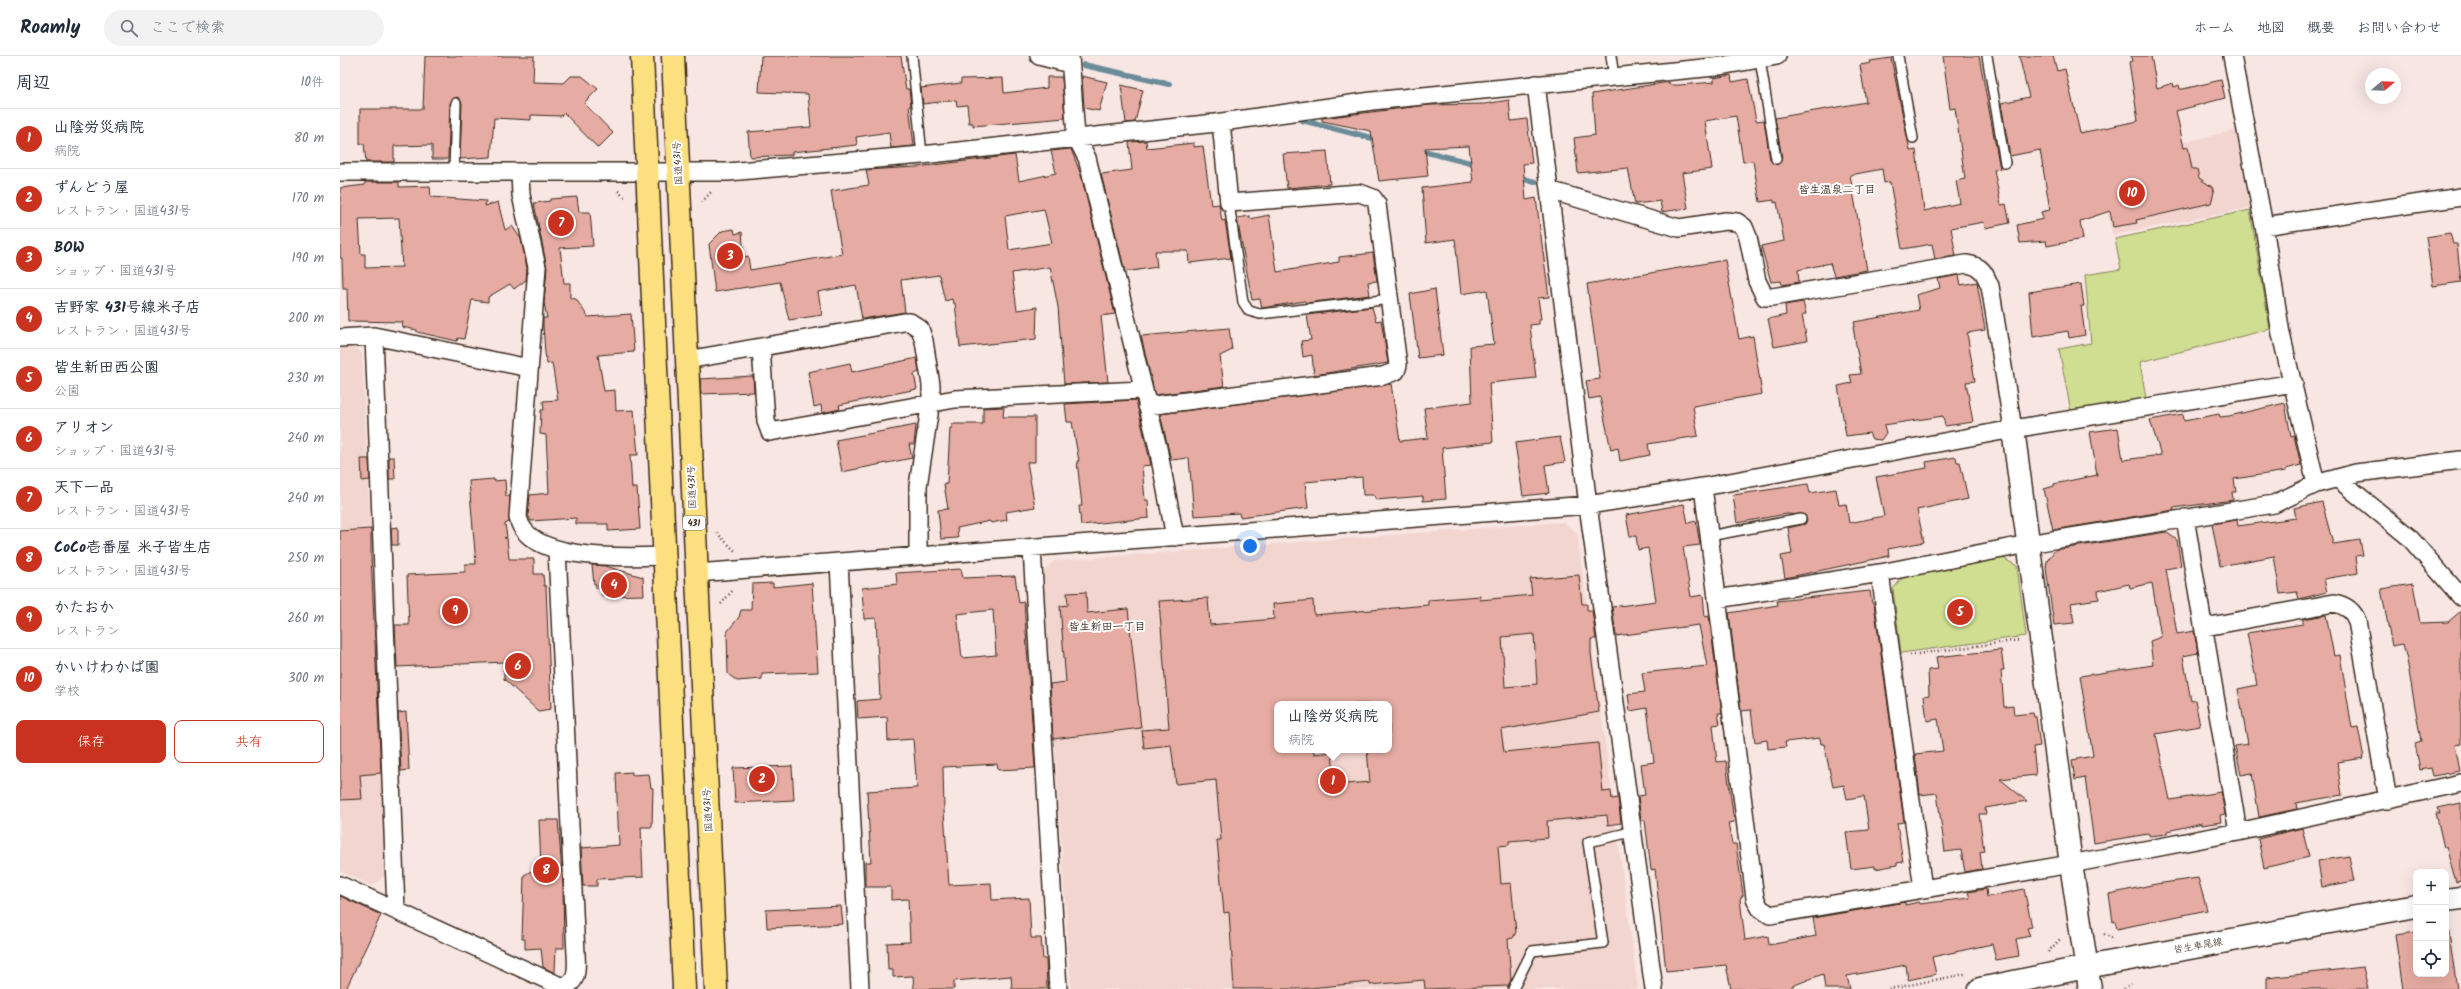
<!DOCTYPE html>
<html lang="ja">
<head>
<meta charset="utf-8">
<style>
	:root { --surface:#fff; --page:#f2f2f3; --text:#1f2937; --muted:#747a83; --line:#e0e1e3; --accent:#c8321e }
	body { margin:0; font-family:Kalam,"Klee One",sans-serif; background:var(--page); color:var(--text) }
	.controls { position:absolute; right:12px; bottom:12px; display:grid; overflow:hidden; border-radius:8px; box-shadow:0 4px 16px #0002 }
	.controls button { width:36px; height:36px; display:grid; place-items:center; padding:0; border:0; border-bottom:1px solid var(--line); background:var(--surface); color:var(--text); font:20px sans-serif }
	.compass { position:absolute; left:2025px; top:12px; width:36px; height:36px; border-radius:50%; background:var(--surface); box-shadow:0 4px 16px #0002; rotate:71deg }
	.you { position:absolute; left:910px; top:490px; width:14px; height:14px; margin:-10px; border:3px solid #fff; border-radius:50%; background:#1a73e8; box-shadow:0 0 0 6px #1a73e833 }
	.badge { display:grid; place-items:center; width:26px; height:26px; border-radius:50%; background:var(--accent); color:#fff; font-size:13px; font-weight:700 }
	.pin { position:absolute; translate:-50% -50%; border:2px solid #fff; box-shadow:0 1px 4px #0006 }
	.popup { position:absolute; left:934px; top:645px; width:118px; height:52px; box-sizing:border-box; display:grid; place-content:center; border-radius:8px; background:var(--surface); filter:drop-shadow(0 1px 3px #0005); font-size:13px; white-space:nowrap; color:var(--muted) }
	.popup b { font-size:15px; color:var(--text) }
	.popup::after { content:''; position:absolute; left:50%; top:100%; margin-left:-8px; border:8px solid transparent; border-top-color:var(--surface) }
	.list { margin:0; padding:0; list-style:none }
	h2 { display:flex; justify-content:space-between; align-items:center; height:52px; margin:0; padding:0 16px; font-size:17px }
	h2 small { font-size:13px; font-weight:400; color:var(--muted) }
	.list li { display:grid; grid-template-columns:26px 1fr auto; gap:12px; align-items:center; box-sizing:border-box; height:60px; padding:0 16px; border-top:1px solid var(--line) }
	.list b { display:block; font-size:15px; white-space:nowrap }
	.list p { margin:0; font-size:13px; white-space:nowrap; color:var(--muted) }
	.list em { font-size:13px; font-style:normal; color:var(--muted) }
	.actions { display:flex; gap:8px; padding:12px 16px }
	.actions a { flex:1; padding:9px 0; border:1px solid var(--accent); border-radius:8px; text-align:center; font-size:14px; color:var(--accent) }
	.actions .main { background:var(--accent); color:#fff }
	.icon { flex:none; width:22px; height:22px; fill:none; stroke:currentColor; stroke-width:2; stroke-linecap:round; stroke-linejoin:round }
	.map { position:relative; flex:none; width:2121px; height:933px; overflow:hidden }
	header { display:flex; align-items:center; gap:24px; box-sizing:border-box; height:56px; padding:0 20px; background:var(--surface); border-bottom:1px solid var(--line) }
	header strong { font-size:19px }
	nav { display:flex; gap:22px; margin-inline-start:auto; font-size:14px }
	.search { width:280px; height:36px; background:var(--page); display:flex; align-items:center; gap:10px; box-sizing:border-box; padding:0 14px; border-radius:22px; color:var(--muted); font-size:15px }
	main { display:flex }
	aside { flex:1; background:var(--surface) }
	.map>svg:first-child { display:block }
	.built { fill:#f3d5d0; fill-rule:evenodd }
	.green { fill:#cfde91; stroke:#858458 }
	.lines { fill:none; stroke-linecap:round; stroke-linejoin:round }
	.stream { stroke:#6a8c99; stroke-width:6 }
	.building { fill:#e6aca3; stroke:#3b2a1e; fill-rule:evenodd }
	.lane-casing { stroke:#3b2a1e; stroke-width:12 }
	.street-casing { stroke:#3b2a1e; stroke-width:20 }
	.secondary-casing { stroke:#3b2a1e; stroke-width:25 }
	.highway-casing { stroke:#3b2a1e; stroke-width:25 }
	.path { stroke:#3b2a1e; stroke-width:2.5; stroke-dasharray:1 3; stroke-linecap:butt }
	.lane { stroke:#fff; stroke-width:9 }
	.street { stroke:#fff; stroke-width:17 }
	.secondary { stroke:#fff; stroke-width:22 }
	.highway { stroke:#fce080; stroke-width:22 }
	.labels { text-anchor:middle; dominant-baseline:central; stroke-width:4; stroke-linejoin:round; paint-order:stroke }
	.shield { fill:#fff; stroke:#766a62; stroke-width:1 }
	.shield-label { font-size:9px; font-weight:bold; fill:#3b2a1e }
	.street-label { font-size:10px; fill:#3b2a1e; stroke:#fff }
	.neighbourhood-label { font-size:11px; font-weight:bold; fill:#3b2a1e; stroke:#fff }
</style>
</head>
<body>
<header>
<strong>Roamly</strong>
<div class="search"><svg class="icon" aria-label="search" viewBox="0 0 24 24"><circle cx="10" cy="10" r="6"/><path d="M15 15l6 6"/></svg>ここで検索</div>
<nav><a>ホーム</a><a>地図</a><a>概要</a><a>お問い合わせ</a></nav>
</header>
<main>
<aside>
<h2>周辺<small>10件</small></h2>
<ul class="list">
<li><span class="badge">1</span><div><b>山陰労災病院</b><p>病院</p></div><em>80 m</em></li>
<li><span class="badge">2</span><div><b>ずんどう屋</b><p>レストラン · 国道431号</p></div><em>170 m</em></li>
<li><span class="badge">3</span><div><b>BOW</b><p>ショップ · 国道431号</p></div><em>190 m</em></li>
<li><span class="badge">4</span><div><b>吉野家 431号線米子店</b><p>レストラン · 国道431号</p></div><em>200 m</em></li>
<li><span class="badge">5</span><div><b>皆生新田西公園</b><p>公園</p></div><em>230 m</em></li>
<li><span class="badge">6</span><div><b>アリオン</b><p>ショップ · 国道431号</p></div><em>240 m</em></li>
<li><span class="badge">7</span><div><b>天下一品</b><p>レストラン · 国道431号</p></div><em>240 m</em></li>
<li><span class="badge">8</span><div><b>CoCo壱番屋 米子皆生店</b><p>レストラン · 国道431号</p></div><em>250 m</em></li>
<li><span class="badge">9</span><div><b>かたおか</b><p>レストラン</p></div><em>260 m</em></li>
<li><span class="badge">10</span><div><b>かいけわかば園</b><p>学校</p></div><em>300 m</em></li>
</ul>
<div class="actions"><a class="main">保存</a><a>共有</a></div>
</aside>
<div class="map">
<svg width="2121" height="933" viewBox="0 0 2121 933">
	<rect width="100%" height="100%" fill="#f8e6e3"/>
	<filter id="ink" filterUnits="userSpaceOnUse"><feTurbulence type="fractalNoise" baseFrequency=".025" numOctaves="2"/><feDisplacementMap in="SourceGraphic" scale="8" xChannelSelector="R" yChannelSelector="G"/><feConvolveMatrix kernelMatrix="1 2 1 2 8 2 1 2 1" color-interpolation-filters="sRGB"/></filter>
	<g filter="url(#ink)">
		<path class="built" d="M1896 74 1910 152 1773 179 1755 107Z
			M11 289 22 298 47 818 32 830 0 815V290Z
			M1223 466 1237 477 1298 933H731L703 516 714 505ZM937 648H1049V694H937Z"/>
		<path class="green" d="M1910 154 1930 273 1800 306 1806 343 1731 356 1719 293 1751 287 1745 219 1781 213 1775 183Z
			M1663 502 1677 510 1686 580 1561 597 1553 533 1563 521Z"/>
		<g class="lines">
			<path class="stream" d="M744 9 829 28
				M962 64 1039 84
				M1079 94 1138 109
				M1177 121 1195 126"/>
		</g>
		<path class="building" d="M85 0H194L193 26 224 27 231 20H242L258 33 244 47 273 77 258 92 224 57 221 60 191 59V64L154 62 151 101 120 103 122 47 119 42 116 41 110 47 108 103H92V89L54 90V106H26L24 88H20V53H83Z
			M421 0H561L565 28 566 33H569L571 50H569L574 90 551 92 549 76 516 81 517 89 452 96V99L410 101 408 76 471 71 468 38 419 36Z
			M1603 0H1639L1660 113 1654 114 1661 149 1666 148 1670 167 1645 172 1644 166 1611 172 1616 200 1595 203 1592 188 1562 193 1550 126 1544 127 1542 113 1510 119 1527 214 1494 220 1490 207 1458 214 1459 226 1442 229 1441 225 1431 226 1421 190 1444 185 1437 146 1434 147V144L1420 146 1413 105 1403 106 1396 60 1365 65 1372 113 1342 117 1348 152 1322 156 1320 145 1295 148 1288 112 1238 117 1234 82 1255 79 1252 38 1329 26 1330 29H1340L1374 26V22L1391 19 1392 26 1408 23 1416 65 1424 64 1430 104 1437 109 1442 102 1435 62 1526 46 1520 9 1531 7 1530 5 1551 2 1570 95 1576 94 1584 155 1620 147 1616 125 1625 123 1615 52 1610 53Z
			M1679 0H1713L1717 15 1725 13 1740 77 1798 65 1789 6 1792 5 1791 0H1811L1817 32 1833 27 1834 31 1839 29 1840 33H1843L1881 24 1885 42 1836 55 1844 92 1848 91 1852 113H1857L1859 122 1872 131 1874 136 1871 147 1796 164 1797 167 1773 171 1770 155 1740 165 1743 183 1707 190 1706 185 1680 187 1677 169 1703 163 1701 156 1710 154 1700 94 1670 100 1661 47 1689 41Z
			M742 20 767 26 759 55 744 52Z
			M707 21H722L725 62 633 70V67H629L627 49 617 50 616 44 583 48 581 32 621 27V23L663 22 664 37 707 32Z
			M781 29 803 34 795 66 786 67Z
			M1169 44 1171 65 1187 63 1192 107 1183 108 1186 144 1196 142 1209 241 1198 242 1201 263H1199V268L1190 269 1196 322 1149 327 1153 386 1102 392 1106 443 1083 445V440L1036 444 1034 439H1023L1022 421 965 426 968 452 900 461 899 457 854 460 849 402 831 404 820 358 1051 328 1060 385 1088 382 1084 352 1132 346 1130 290 1154 288 1147 234 1121 238 1115 183 1086 187 1082 132 1133 126 1129 90 1085 92 1088 120 1039 125 1031 75 982 65V62L1089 49 1145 48Z
			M806 85 807 92 854 87V91L863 90 871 149 879 148 882 165 885 164 891 202 849 207 848 195H815L817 211 785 216 761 118 792 114 789 86Z
			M731 93 741 119 775 258 761 260 768 326 724 328 718 251 710 211 672 217 677 254 697 251 696 283 620 291 615 247H613L612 243 605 245 599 219 561 224 565 256 522 263 516 229 478 236 482 259 449 264 440 226 375 236 369 188 382 175 394 173 395 178 402 176 404 201 408 200 410 214 502 198 491 135 529 129 526 114 577 111 675 99 679 125 716 117 711 95ZM704 153 712 187 669 194 665 160Z
			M987 95 990 128 947 132 943 98Z
			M25 126H59V131L90 130 91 141 146 145 145 150 158 146 165 174 172 170 181 183 187 212 186 224 174 233 170 228 148 241V246L132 244 124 283 118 282 117 285 77 276V274L62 271 63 266 8 265 7 232H3L2 202H0V132L25 129ZM59 162 62 211 25 212V198H21L19 163Z
			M237 141 239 156H250L253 190 220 192 224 227H230V242L236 243 248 261 291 258 294 296 258 299 264 335 275 334 276 355 294 354 298 399H290L292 432H297L300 473 268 475V468H236V462L191 465 188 459 190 439 209 437 206 379 200 378 201 354H204L203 345 218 344 212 307 207 308 205 297 203 269V262H207L204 247 207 212 194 147 210 145V143Z
			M929 159 937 216 999 206V201L1033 197 1037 225 1028 226 1030 239 966 247 965 245 922 252 920 243 912 244 897 162 910 160V163Z
			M2110 177 2113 188H2117L2121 226 2093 230 2086 181Z
			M1385 204 1399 283 1413 280 1422 338 1353 350 1358 380 1308 388 1310 399 1280 405 1278 392 1271 394 1260 341 1249 343 1246 325 1260 323 1247 228Z
			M1619 219 1621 229 1637 226 1645 274 1627 277 1635 325 1626 326 1633 366 1605 370 1603 360 1544 369 1546 377 1541 384 1532 383 1529 377 1506 380 1498 330 1512 327 1510 319 1521 318 1513 271 1515 270 1514 266 1579 254 1576 239 1600 232 1598 223Z
			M1741 228 1744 250H1741L1745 279 1729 282 1728 275 1693 281 1689 236Z
			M1095 233 1103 299 1078 302 1070 238Z
			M1463 246 1466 258 1462 259 1467 285 1434 291 1428 263 1446 259 1445 249Z
			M1032 251 1036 265 1041 264 1048 307 974 319 972 299 963 301 961 285 971 284 967 259Z
			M889 272 892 294 880 300 884 330 815 339 801 280Z
			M577 302 579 316 574 318 577 333 499 349 500 353 482 357 481 349 474 351 468 316 510 307 512 316Z
			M413 320 414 336 361 338 360 323Z
			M796 344 811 409 802 410 805 444H808L809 462 741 469 739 450H742L737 405H739L732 366H727L725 348Z
			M1945 347 1951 381 1954 380 1961 409 1946 413V415L1894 423 1896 436H1892L1893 444 1833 452 1834 454 1816 457 1713 474 1704 433 1714 430V428L1757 419 1750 376 1778 372 1783 404 1821 399 1810 364 1843 358 1844 365 1879 358 1880 361 1889 360Z
			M664 351 663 361H695V406H687L695 451 666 456 667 464 651 467 650 465 617 472 618 482 601 483 598 454 608 453 604 428H607L610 372H612V368H643V352Z
			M576 369 574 388H569L572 402 502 416 496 384Z
			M1220 381 1225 406 1205 409 1209 437 1183 440 1175 387Z
			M49 401H54L55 423H49Z
			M1616 401 1617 406H1620L1628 443 1577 454 1584 486 1548 493 1549 500 1445 522 1441 500 1452 498 1448 472 1465 468 1467 465 1465 459 1446 458 1397 467 1393 439 1468 428 1470 437 1496 433 1499 449 1506 448 1509 467 1544 460 1536 421 1587 412 1586 406Z
			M21 403H29L30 424 22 425Z
			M154 423V425L165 424 166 440H170L169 466 165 468 167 481 164 482H167L169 503H194V518H203L204 530H206L211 653 198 655 164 623V606L57 611 55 569H69L67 519 125 516V508H136L129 425Z
			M1982 446 1993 488 2020 484 2023 499 2016 500 2018 517 1984 523 1987 536 1959 543 1957 536 1940 538 1934 500 1880 510 1872 468 1897 464 1898 470 1956 462 1954 452Z
			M1344 448 1348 467 1356 465 1360 489 1343 491 1351 541 1363 539 1365 561 1369 560 1382 657H1378L1380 668 1373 669 1377 706 1386 705 1394 766 1388 767 1392 788H1396L1403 839 1400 843 1405 884 1428 880 1429 889 1476 880 1473 862 1565 846V849L1579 846V848L1630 842 1628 836 1646 833 1647 841 1684 833 1692 871 1687 872 1690 880 1676 883 1679 900 1656 904 1652 888 1592 901 1596 918 1568 924 1566 909 1507 920 1510 933H1485L1483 918 1452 930 1451 933H1391L1386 909 1326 915 1315 813 1311 814 1305 764H1301L1298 740 1305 739 1301 708 1314 706 1307 652 1290 655 1288 638 1305 636 1302 617 1367 610 1359 569 1276 580 1272 551 1316 545 1308 492 1298 494 1296 480 1290 481 1286 459Z
			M58 471V489H52L51 472Z
			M31 473V500L41 717 20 719 22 743 0 744V475Z
			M1826 476 1837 484 1841 510 1826 513 1837 578 1854 575 1858 597 1843 600 1851 645 1855 644 1860 670 1816 678 1830 744 1881 736 1885 758 1880 759 1881 766 1862 769V767L1827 775V778L1809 780 1808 778 1754 787 1745 722 1735 724 1732 704 1753 700 1740 620 1813 609 1810 585 1821 581 1812 527 1790 532 1789 528 1758 535 1759 543 1731 547 1734 567 1714 569 1706 512 1707 505 1715 494Z
			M252 509 265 510 303 521 304 539 262 540 261 532H256V528H254Z
			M621 513 623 522 675 520 679 547 684 546 695 712 658 714 657 708 603 711 604 755 609 829 651 827 652 844 689 842 691 882H701L703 903H706L707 933H672L671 920 614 925V933H574L573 920 553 921V914H548L547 887 570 886 568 843 551 844V831H525V806H531L527 735 577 732 573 683 548 685 547 661 518 663 517 645 540 643 536 562 524 563 522 532 557 528 556 517ZM653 554 656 599 622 602 617 558Z
			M1239 519 1242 548H1247V554H1252L1256 583H1251V598L1259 656 1161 674 1164 696 1258 687 1263 736 1271 735 1272 743 1278 742 1281 767 1268 769 1267 759 1207 765 1208 782 1169 785V789L1158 790 1161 828 1171 827 1176 876 1173 882 1168 883 1171 924 1168 930 1085 933 1084 924 1030 929V926L960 933H894L889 856 884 857 877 784H881L876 724 836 728 831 689 804 692 802 674 829 672 819 545 868 542 870 569 934 563 933 548 973 544 974 559 1088 549V544L1140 540V544L1192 539 1190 523ZM1194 578 1197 628 1165 631 1162 581ZM937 648H1049V694H1027L1030 726 995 729 992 696 974 698V694H937Z
			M433 527V531L472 527 478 616 422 618V623L397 625 388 618 387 576 399 561 401 554H411L412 528Z
			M2073 528 2080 567 2108 566 2121 555V688L2115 689 2120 715 2093 720 2091 712 2080 714 2075 687 2081 685 2067 604 2063 588 2052 590 2041 533Z
			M1530 535 1532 547H1534L1564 766 1557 767 1563 806 1557 807V809L1535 813V810L1511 813 1506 776 1529 774 1524 740 1507 743 1504 729 1493 731 1484 688H1481L1480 682 1445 686 1446 691 1428 693 1427 684 1415 686 1411 654 1401 655 1389 557 1438 549 1437 545Z
			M746 536 747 557 788 553 801 672 713 683 710 628 726 626 720 550 728 549 727 537Z
			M1986 559 1994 600 2000 599 2012 672 2018 671 2024 702 1997 706 2002 739 1956 747 1957 753 1919 761 1912 717 1901 719 1895 690 1908 688 1898 633 1917 629 1907 577 1963 568V563Z
			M1661 594 1664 614H1661L1664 651 1673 650 1674 659 1693 657 1694 661H1696L1700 690 1693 691 1696 719 1660 723 1687 745 1645 752 1646 758H1639L1644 795 1640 796 1642 813 1625 816 1621 794 1605 796 1597 737 1580 739 1575 698 1603 695 1598 663 1587 665 1584 640 1589 639 1588 614 1598 613 1596 601Z
			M66 656 69 714 61 715 58 657Z
			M452 710 454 744 395 747 393 712Z
			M292 716V719L309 718 311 732H313L312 771H301L303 821 257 823V830H243L241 792 279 789 276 717Z
			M2121 747V825L2116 826 2106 791 2104 792 2096 757H2100L2098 752Z
			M199 764H218L223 830 224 892H216L215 917 203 911 201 892 185 893V883H182L184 819 201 810Z
			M1962 772 1969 801 1924 812 1918 783Z
			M2009 800 2014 825 1982 831 1978 805Z
			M1858 822 1867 854 1777 873 1775 865 1773 866 1769 838 1816 828Z
			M0 840 41 859 6 933H0Z
			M501 850 503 868 427 872 426 854Z
			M2106 871H2108L2117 933H2063L2055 879 2076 876V918H2106Z
			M2023 911 2028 933H1927V922Z"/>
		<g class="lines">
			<g class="lane-casing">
				<path id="lane" d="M572 0 582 99
					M1271 0 1274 21
					M1558 0 1573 82
					M1647 0 1665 107
					M1420 4 1436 103
					M114 116 116 47
					M889 147 903 246 909 255 920 258 1051 243
					M1369 480 1461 463
					M1173 933 1192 895 1263 887 1248 786 1291 776"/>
			</g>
			<g class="street-casing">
				<path id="street" d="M699 0 730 8
					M730 0 736 81 747 102 818 392 835 481
					M1892 0 1924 170 1941 278 1976 428
					M1196 28 1248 449 1314 933
					M0 116H388L582 99 875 67 1032 45 1374 11 1437 0
					M180 116 181 139 197 211 178 461C187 507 289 501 325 500
					M1209 134 1339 172 1386 165 1397 166 1404 171 1408 181 1417 225 1425 241H1432L1626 208C1642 210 1644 216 1650 230L1673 373
					M1924 170 2121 141
					M34 280 56 854
					M0 282 34 280 189 312
					M421 292 426 365 430 376 615 343 802 334
					M347 304 564 266H570L580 273 584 285 591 329V345L578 430V498
					M807 350 1043 320 1056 315 1058 309 1037 148 1033 142 1020 137 889 147 881 66
					M1997 422 2069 481 2121 541
					M1363 431 1415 842 1420 852 1430 859 1731 808 1898 776 2121 727
					M1845 462 1898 776
					M692 493 718 933
					M499 506 520 933
					M356 517 1248 449 1363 431 1673 373 1954 327
					M1540 517 1583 833
					M1377 543 1540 517 1688 488 1934 448 1976 428 2016 417 2121 404
					M1865 571 1994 547C2005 549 2013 554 2017 565L2048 744
					M0 829 218 929C238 933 237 912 236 898L217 494"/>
			</g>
			<g class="secondary-casing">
				<path id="secondary" d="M1673 373 1731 808 1750 933
					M2106 844 2121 842
					M1640 933 1746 911 2076 850"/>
			</g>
			<g class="highway-casing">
				<path id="highway" d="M302 0 344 933
					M333 0 376 933"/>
			</g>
			<path class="path" d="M278 135 286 143
				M362 146 372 135
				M377 477 395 495
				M381 548 393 534
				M1570 599 1680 584
				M1764 878 1774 883
				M1708 896 1721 882
				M1549 933 1625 918
				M1784 933 1793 926"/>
			<use href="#lane" class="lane"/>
			<use href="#street" class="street"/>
			<use href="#secondary" class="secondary"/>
			<use href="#highway" class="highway"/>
		</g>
	</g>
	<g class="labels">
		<rect class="shield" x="343" y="460" width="22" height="14" rx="3"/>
		<g class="shield-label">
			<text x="354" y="467">431</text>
		</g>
		<g class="street-label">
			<text transform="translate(338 107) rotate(-93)">国道431号</text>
			<text transform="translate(352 431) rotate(-92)">国道431号</text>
			<text transform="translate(368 754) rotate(-93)">国道431号</text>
			<text transform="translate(1858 890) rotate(-10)">皆生車尾線</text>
		</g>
		<g class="neighbourhood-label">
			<text x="1497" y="134">皆生温泉二丁目</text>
			<text x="767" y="571">皆生新田一丁目</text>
		</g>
	</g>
</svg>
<div class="controls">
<button>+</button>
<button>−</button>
<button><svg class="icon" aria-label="locate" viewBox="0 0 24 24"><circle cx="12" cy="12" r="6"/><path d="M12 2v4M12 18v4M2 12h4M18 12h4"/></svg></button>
</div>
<svg class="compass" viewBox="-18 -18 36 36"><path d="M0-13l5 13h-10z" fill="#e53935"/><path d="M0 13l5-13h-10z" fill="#747a83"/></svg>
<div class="you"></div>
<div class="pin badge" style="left:993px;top:725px">1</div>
<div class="popup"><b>山陰労災病院</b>病院</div>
<div class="pin badge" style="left:422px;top:723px">2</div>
<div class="pin badge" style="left:390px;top:200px">3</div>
<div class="pin badge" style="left:274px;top:529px">4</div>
<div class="pin badge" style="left:1620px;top:556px">5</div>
<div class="pin badge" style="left:178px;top:610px">6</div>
<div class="pin badge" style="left:221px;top:167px">7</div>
<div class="pin badge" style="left:206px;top:814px">8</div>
<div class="pin badge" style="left:115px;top:555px">9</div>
<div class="pin badge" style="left:1792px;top:137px">10</div>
</div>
</main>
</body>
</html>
